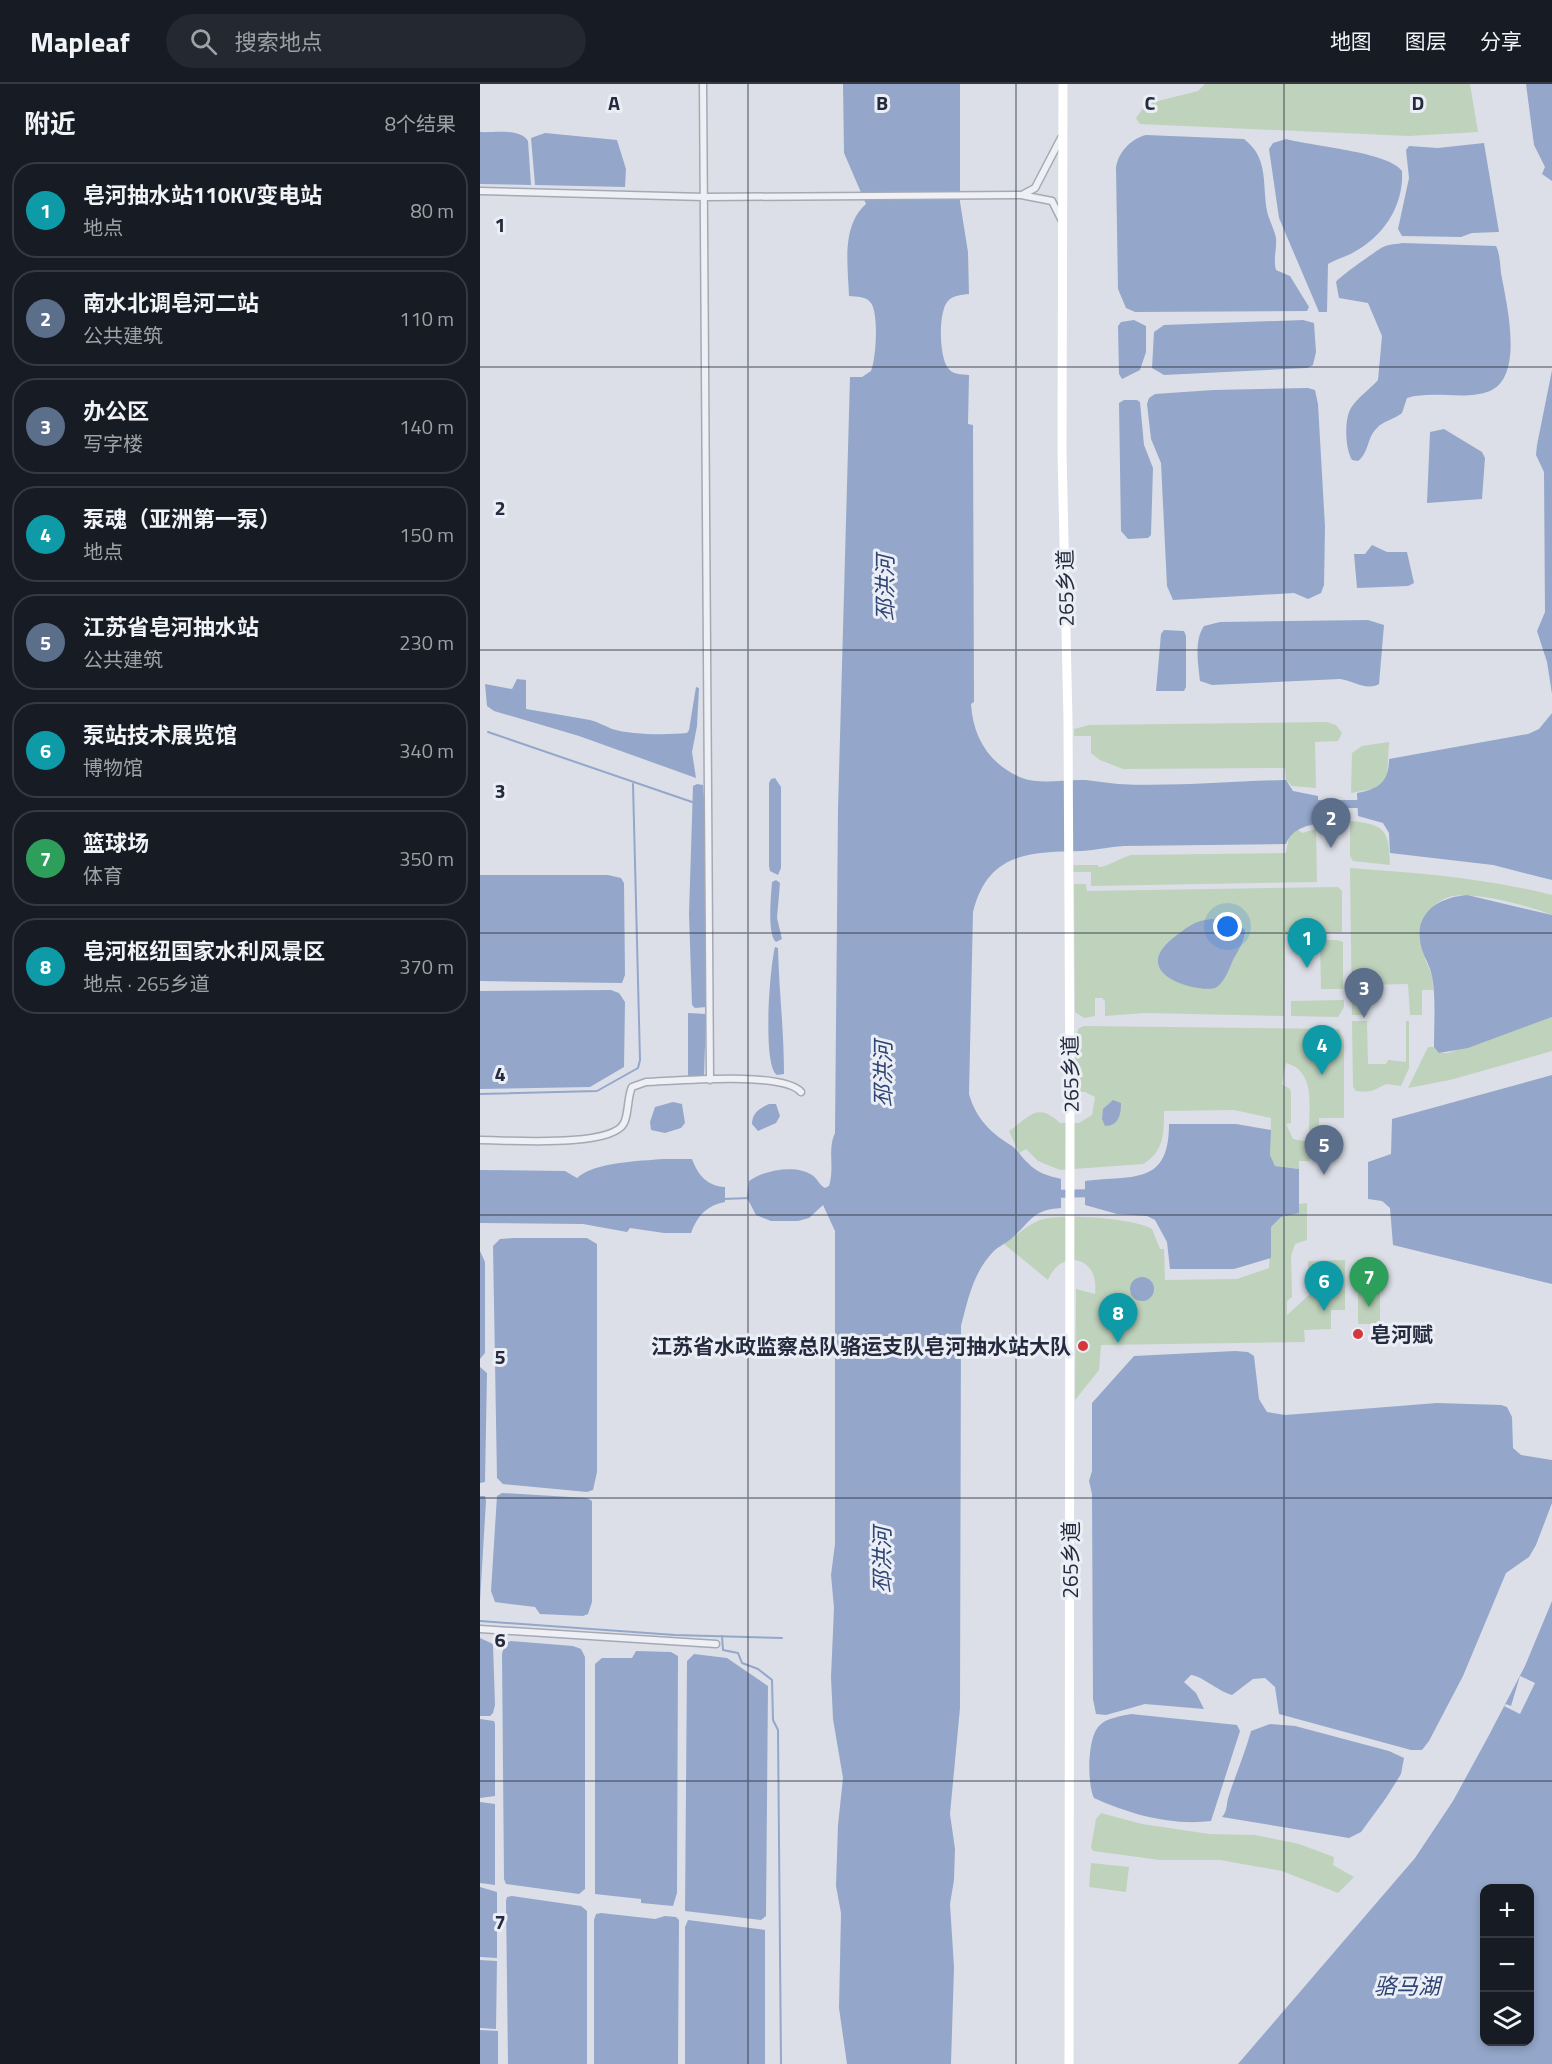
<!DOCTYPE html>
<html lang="zh">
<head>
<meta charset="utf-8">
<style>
	:root { --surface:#171b24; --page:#242831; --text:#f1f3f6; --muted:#9ea1a6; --line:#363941; --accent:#d5383b }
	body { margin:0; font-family:"Titillium Web","Noto Sans SC",sans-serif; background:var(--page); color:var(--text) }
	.controls { position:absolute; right:18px; bottom:18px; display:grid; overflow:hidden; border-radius:12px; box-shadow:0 3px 9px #0003 }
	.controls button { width:54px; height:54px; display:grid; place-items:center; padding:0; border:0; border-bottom:2px solid var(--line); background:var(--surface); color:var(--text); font:30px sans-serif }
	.you { position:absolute; left:748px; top:843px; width:21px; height:21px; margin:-15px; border:4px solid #fff; border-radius:50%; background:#1a73e8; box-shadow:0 0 0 9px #1a73e833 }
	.badge { display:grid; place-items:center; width:39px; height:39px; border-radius:50%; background:var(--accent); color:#fff; font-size:20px; font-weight:700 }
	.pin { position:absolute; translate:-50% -50px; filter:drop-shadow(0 2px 3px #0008) }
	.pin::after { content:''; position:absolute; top:32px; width:21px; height:18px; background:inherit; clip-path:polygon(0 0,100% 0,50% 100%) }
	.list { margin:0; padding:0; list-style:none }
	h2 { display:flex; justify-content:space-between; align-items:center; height:78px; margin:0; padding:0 24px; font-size:26px }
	h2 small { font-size:20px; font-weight:400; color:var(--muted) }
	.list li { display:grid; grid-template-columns:39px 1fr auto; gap:18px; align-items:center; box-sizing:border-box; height:96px; margin:0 12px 12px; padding:0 12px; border:2px solid var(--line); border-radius:24px }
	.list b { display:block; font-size:22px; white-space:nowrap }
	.list p { margin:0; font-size:20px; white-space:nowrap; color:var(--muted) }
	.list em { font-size:20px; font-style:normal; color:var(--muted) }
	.icon { flex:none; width:33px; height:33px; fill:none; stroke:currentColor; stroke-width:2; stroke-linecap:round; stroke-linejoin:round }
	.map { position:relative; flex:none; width:1072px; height:1980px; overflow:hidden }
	header { display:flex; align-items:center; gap:36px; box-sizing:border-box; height:84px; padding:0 30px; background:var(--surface); border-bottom:2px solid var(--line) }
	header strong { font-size:28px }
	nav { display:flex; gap:33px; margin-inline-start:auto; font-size:21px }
	.search { width:420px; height:54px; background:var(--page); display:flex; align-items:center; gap:15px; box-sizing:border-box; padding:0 21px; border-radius:33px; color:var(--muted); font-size:22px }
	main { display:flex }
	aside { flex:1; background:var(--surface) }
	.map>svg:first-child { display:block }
	.green { fill:#bfd2bc }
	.water { fill:#94a7ca; fill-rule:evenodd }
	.pier { fill:#dcdfe7 }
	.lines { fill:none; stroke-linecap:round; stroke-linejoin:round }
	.stream { stroke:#94a7ca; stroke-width:2 }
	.canal { stroke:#94a7ca; stroke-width:8 }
	.street-casing { stroke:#a5a9b4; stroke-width:9 }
	.street { stroke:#eff0f5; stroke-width:6 }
	.secondary { stroke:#fff; stroke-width:9 }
	.grid { fill:none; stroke:#252b3e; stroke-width:1.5; stroke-opacity:0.55 }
	.poi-dot { fill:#d5383b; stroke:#ebeef5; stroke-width:2 }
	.labels { text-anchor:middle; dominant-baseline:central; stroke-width:6; stroke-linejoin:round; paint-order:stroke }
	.street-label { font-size:21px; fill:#252b3e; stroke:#ebeef5 }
	.poi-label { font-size:21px; font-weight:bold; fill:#252b3e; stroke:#ebeef5; text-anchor:start }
	.water-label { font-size:22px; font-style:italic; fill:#2d4474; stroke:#ebeef5 }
	.grid-label { font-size:20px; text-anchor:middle; font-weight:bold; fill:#252b3e; stroke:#ebeef5; stroke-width:6; stroke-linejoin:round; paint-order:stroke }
</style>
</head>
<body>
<header>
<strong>Mapleaf</strong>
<div class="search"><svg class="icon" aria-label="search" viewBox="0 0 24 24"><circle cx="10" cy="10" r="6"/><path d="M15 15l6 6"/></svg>搜索地点</div>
<nav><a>地图</a><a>图层</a><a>分享</a></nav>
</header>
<main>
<aside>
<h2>附近<small>8个结果</small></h2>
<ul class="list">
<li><span class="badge" style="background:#0f9aa8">1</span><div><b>皂河抽水站110KV变电站</b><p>地点</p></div><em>80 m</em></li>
<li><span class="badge" style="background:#5c6f8a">2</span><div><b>南水北调皂河二站</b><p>公共建筑</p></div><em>110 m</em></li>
<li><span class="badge" style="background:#5c6f8a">3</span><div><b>办公区</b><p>写字楼</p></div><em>140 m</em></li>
<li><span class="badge" style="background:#0f9aa8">4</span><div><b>泵魂（亚洲第一泵）</b><p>地点</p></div><em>150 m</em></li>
<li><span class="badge" style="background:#5c6f8a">5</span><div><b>江苏省皂河抽水站</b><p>公共建筑</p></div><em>230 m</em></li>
<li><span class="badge" style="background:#0f9aa8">6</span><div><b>泵站技术展览馆</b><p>博物馆</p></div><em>340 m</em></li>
<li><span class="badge" style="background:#2e9e5b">7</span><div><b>篮球场</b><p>体育</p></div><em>350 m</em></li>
<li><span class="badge" style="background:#0f9aa8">8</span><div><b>皂河枢纽国家水利风景区</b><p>地点 · 265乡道</p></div><em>370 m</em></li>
</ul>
</aside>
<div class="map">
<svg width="1072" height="1980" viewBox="0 0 1072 1980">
	<rect width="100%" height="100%" fill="#dcdfe7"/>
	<path class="green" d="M725 0H990L998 48 929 52 660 40 656 34 666 20 718 7Z
		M847 638 856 641 862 649 858 657 835 658 836 704 812 702 806 696 805 684 643 685 620 676 611 669V652H594V645L609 641Z
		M909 658 907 694 897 704 871 709 872 669 882 662Z
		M870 737C905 740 909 746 910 781L873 777 870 772Z
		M817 745 822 749 836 745 837 798 611 802V788H593V781H618V783C625 784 641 774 651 771L806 769 809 752Z
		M870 784C939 789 1005 794 1072 811V831C1050 822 991 806 969 813 959 816 953 823 946 830L945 875 952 891 953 906H942V931H930L928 900 886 901 887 931H872Z
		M594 800H606L607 807 858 803 862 807V848L805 851 804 932 665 929 625 932V917L622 914H615V932L604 934 595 928Z
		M857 856 863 858V905H841L840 856Z
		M864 916V923L858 933 811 932V917Z
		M1072 933V967L970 996 928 1004 948 963H954L960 969H968Z
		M872 937H887L888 980H906L908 976 926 978V937H929V984L921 1002 907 1000C893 1005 895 1009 876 1007L873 1003Z
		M604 942 859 945 864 956V1034H839V1047H829C829 1023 836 987 806 979L802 1000 810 1005 811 1009V1039L806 1040 813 1055 830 1058V1077H819V1085L795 1082 790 1071 791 1034 754 1026 684 1027C684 1049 684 1068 663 1080L580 1086 558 1077 546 1065 539 1069 529 1047C551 1032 557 1018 580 1039H599L612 1031 615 1013 605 1008H595V953L599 944Z
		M827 1119V1156L815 1160 811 1172 812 1213 807 1217V1231L829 1211 828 1177 865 1176V1226H851V1245L824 1246 825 1258 621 1261 619 1286 595 1316 596 1205 615 1210C620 1172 581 1164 568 1196L524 1160C536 1152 547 1141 560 1136 580 1129 654 1134 672 1145L680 1165H684L685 1196 757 1195 789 1184 791 1143 801 1133 818 1129 819 1120Z
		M878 1205H900V1240H878Z
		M621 1729 662 1740 729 1750 775 1751 819 1760 854 1773 853 1781 874 1793 858 1809 802 1787 740 1776H680L613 1767 611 1763 616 1735Z
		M611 1779 649 1783 646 1808 609 1803Z"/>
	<path class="water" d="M363 0H480V118L488 168 489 210C482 211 473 211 468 217 458 227 459 273 468 284 473 291 481 290 489 291L488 340 493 341 494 618 491 620C493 654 510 681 542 694 562 701 585 695 606 696 616 697 627 699 638 700 693 703 751 697 806 696L813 707 838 712V739C824 743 812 745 806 760L644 762C629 763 616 766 602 767 550 768 508 768 493 828L489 1010C496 1035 511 1049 532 1062 538 1066 542 1074 548 1079 557 1089 569 1092 581 1095V1124C551 1126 551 1138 531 1155 525 1160 517 1163 512 1169 493 1190 488 1215 481 1242L480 1624 470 1730 475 1765 474 1796 470 1820 474 1883 471 1980H367L359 1924 361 1829 356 1802 358 1741 363 1694 353 1635 351 1593 354 1524 351 1491 355 1460V1147L343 1121 329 1134 318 1137H291L276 1131 267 1114 269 1097C283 1086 317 1080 332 1091 338 1095 339 1101 345 1104L349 1102C355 1082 347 1066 355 1049L358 725 370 293H382L391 287C396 275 399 230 391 219 386 212 377 213 369 212 368 182 361 142 386 120L364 69Z
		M1046 0H1072V97L1062 90 1065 83 1054 61Z
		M0 48C14 49 40 44 48 57L51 101 0 100Z
		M65 49 137 56 146 85 145 103 55 101 51 54Z
		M666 51 764 55C789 74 782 99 787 127 789 136 794 145 796 154 797 165 793 175 796 186L810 192 829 223 827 227 655 228 646 224 638 205 636 84C638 69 650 55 666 51Z
		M806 55C831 62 909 68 922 87 924 121 904 152 874 168 866 173 856 175 848 180L847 228H839L799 134 789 65 793 59Z
		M1004 59 1019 148 992 149 981 153 922 152 918 145 929 94 926 66 929 62 958 64Z
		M923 159 1016 162C1020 170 1020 180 1021 189 1026 217 1045 292 1010 307 985 317 954 306 927 314L922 329C915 335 903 337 897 344 887 353 889 369 878 377L872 376C865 365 864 335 871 324 877 314 890 305 898 296L902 252 888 219 859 214 856 198C859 193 896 167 903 163 909 160 917 160 923 159Z
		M654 236 666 242V268L660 286 642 295 639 290 638 242 641 238Z
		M823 236 834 239 836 268 833 281 827 284 684 291 672 284 674 248 684 241Z
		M1072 286V610L1067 578 1057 547 1065 528 1064 388 1056 371 1057 361Z
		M828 304 835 306 838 320 845 443 844 501 841 509 828 515 814 509 693 516 687 502 681 379 671 355 667 320 669 314 675 310 733 306Z
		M644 316H657L660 318 664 361 673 384 671 451 668 454 648 455 641 447 639 319Z
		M964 345 1002 368 1005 374 1002 415 947 419 950 348Z
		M892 461 907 468H927L934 499 928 502 877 504 874 470H885Z
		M888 536 904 541 899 600C886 607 874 597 860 595L732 601 720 597C718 580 714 556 724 542L740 538Z
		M684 546 704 547 706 552V603L704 607H676L681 550Z
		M37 595 46 596V625C68 629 89 632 110 636 118 638 125 642 132 645 151 651 187 651 207 649L209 646 216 603 219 604 217 642 212 668 216 694 99 652 14 627 7 622 5 600 32 605Z
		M1072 629V796L1013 781 910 769 909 749 903 739 878 732 877 709C899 705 909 698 909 675L1048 650 1059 645Z
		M295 694 301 703V784L298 791 290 787 289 782V699L291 695Z
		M217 700 223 701 224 714 226 923 215 924 212 921 209 830 213 702Z
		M0 791H128L141 794 144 799 145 891 142 899 0 897Z
		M296 796 300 799 297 834 302 855 296 858C287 851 291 811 292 798Z
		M987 811 1072 831V933L988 964 959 969 954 963C954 940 956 914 952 892 950 880 941 869 940 856 936 826 962 813 987 811Z
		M732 835 757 839 765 846C765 856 758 867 753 876 749 885 745 897 737 903 726 911 646 893 692 855 706 844 715 836 732 835Z
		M295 863 298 864C299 907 304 947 304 990L297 991C282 981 290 881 295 863Z
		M131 906 139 909 145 918 144 983 110 1003 0 1005V907Z
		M208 929 226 930 224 993 208 992Z
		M1072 991V1200L913 1161 910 1124 902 1117 888 1115V1078L911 1070 912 1035Z
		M633 1016 641 1019C641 1030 639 1042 625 1042L622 1035 623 1025Z
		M193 1018 202 1020 205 1039 201 1044 185 1049 171 1046 170 1038 175 1023Z
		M289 1020H296L300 1032 296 1039 278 1047 272 1040C272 1029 280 1024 289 1020Z
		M689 1040H756L791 1046 790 1071 795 1082 819 1085V1129L801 1133 791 1143V1174L754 1185H690L687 1158 675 1136 667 1132 637 1130 605 1121V1097C653 1091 689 1102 689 1040Z
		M183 1075H212C218 1091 227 1102 245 1103V1118C227 1121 217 1132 211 1149H184L150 1144 147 1148 103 1140 0 1139V1086L85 1087 97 1094C114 1078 160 1077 183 1075Z
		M33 1154H107L117 1160V1388L113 1406 107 1408 23 1400 17 1394 13 1162 20 1155Z
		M0 1167 5 1178V1269L0 1275Z
		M650 1205a12 12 0 1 1 24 0a12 12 0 1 1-24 0Z
		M755 1267 768 1268 774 1272 779 1315 787 1328 805 1331 957 1319 1021 1321 1027 1323 1032 1333 1033 1364 1041 1371 1072 1376V1419L1056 1461 1049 1473 1026 1489 983 1592 949 1657 942 1666H931L799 1630 795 1603 785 1594 773 1595 752 1611C736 1606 722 1592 711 1591L704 1598 716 1609 724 1625 665 1620 626 1631 616 1630 613 1615 612 1410 609 1397 612 1387V1319L654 1272Z
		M0 1283 7 1289 5 1398 0 1399Z
		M22 1409 107 1414 112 1417V1518L108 1530 103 1532 60 1530 55 1523 15 1518 11 1507 17 1412Z
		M0 1412H5L6 1417 0 1517Z
		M1072 1517V1980H758L935 1774 973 1717 1008 1653 1045 1582ZM1005 1804H1050V1958H1005Z
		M0 1554 13 1560 15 1621 13 1629 10 1632H0Z
		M31 1557 93 1562 101 1565 105 1573V1805L99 1810 26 1800 24 1795 22 1570 25 1559Z
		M156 1567 191 1568 198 1572 197 1809 193 1822 161 1819V1815L115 1810V1580L122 1574H152Z
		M214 1570 247 1574 288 1602 286 1832 281 1836 205 1827 207 1577Z
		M651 1630 757 1641 760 1647 731 1737C692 1742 649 1730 614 1714 607 1700 607 1652 620 1641 627 1634 641 1632 651 1630Z
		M0 1635 14 1637 15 1640V1712L0 1714Z
		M790 1640 815 1642 909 1667 924 1674 921 1690 906 1714 881 1748 869 1754 742 1733C748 1726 746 1720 749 1711 756 1690 765 1669 771 1647Z
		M0 1718 15 1720V1801L0 1799Z
		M0 1803 17 1808V1874L0 1873Z
		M32 1812 101 1822 107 1827V1980H28L26 1817 27 1813Z
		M121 1829 175 1835 185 1832 196 1833 199 1836 198 1980H114V1836L116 1830Z
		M208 1836 285 1846V1980H205V1843Z
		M0 1876 17 1877 16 1945 0 1944Z
		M0 1946 18 1947V1980H0Z"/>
	<path class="pier" d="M1040 1592 1055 1599 1040 1630 1024 1622 1026 1620 1031 1622Z"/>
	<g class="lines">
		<path class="stream" d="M8 648 215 719
			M0 1010 117 1007 158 984 160 976 153 700
			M243 1115 270 1114
			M0 1537 195 1551 302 1554
			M242 1552 243 1566 258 1569 262 1579 278 1585 292 1596 293 1636 298 1646 301 1980"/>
		<path class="canal" d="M828 720H887
			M572 1110 616 1109"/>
		<g class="street-casing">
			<path id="street" d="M223 0 230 996
				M0 107 224 113 541 111 572 117 581 135
				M542 111 555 104 581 54
				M0 1056C28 1056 132 1064 144 1039 149 1029 147 1014 152 1003L166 998C197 997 303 987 321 1008
				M0 1545 236 1560"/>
		</g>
		<use href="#street" class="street"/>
		<path class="secondary" d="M583 0 582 368 588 637 590 1020 589 1980"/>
	</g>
	<path class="grid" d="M268 0V1980M536 0V1980M804 0V1980M0 283H1072M0 566H1072M0 849H1072M0 1131H1072M0 1414H1072M0 1697H1072"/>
	<g class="poi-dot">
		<circle cx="878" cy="1250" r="6"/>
		<circle cx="603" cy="1262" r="6"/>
	</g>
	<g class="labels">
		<g class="street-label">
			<text transform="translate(585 504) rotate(-91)">265乡道</text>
			<text transform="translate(590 990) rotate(-91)">265乡道</text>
			<text transform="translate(590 1476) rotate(-90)">265乡道</text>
		</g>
		<g class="poi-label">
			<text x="890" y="1250">皂河赋</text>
			<text x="591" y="1262" text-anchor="end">江苏省水政监察总队骆运支队皂河抽水站大队</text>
		</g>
		<g class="water-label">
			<text transform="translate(405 504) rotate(-90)">邳洪河</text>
			<text transform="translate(403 990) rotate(-90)">邳洪河</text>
			<text transform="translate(402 1476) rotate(-90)">邳洪河</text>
			<text x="927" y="1902">骆马湖</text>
		</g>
	</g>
	<g class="grid-label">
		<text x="134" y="26">A</text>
		<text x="402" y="26">B</text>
		<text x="670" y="26">C</text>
		<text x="938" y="26">D</text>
		<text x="20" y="148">1</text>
		<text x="20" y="431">2</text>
		<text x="20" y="714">3</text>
		<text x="20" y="997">4</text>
		<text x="20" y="1280">5</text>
		<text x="20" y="1563">6</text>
		<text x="20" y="1845">7</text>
	</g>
</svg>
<div class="controls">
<button>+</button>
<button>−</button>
<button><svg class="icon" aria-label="layers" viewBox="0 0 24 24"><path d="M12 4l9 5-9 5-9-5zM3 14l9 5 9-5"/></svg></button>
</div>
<div class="you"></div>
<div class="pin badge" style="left:827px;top:884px;background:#0f9aa8">1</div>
<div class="pin badge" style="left:851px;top:764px;background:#5c6f8a">2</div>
<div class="pin badge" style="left:884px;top:934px;background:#5c6f8a">3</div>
<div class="pin badge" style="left:842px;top:991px;background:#0f9aa8">4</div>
<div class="pin badge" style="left:844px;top:1091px;background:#5c6f8a">5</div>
<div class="pin badge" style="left:844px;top:1227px;background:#0f9aa8">6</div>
<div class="pin badge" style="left:889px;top:1223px;background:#2e9e5b">7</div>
<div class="pin badge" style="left:638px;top:1259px;background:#0f9aa8">8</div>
</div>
</main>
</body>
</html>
